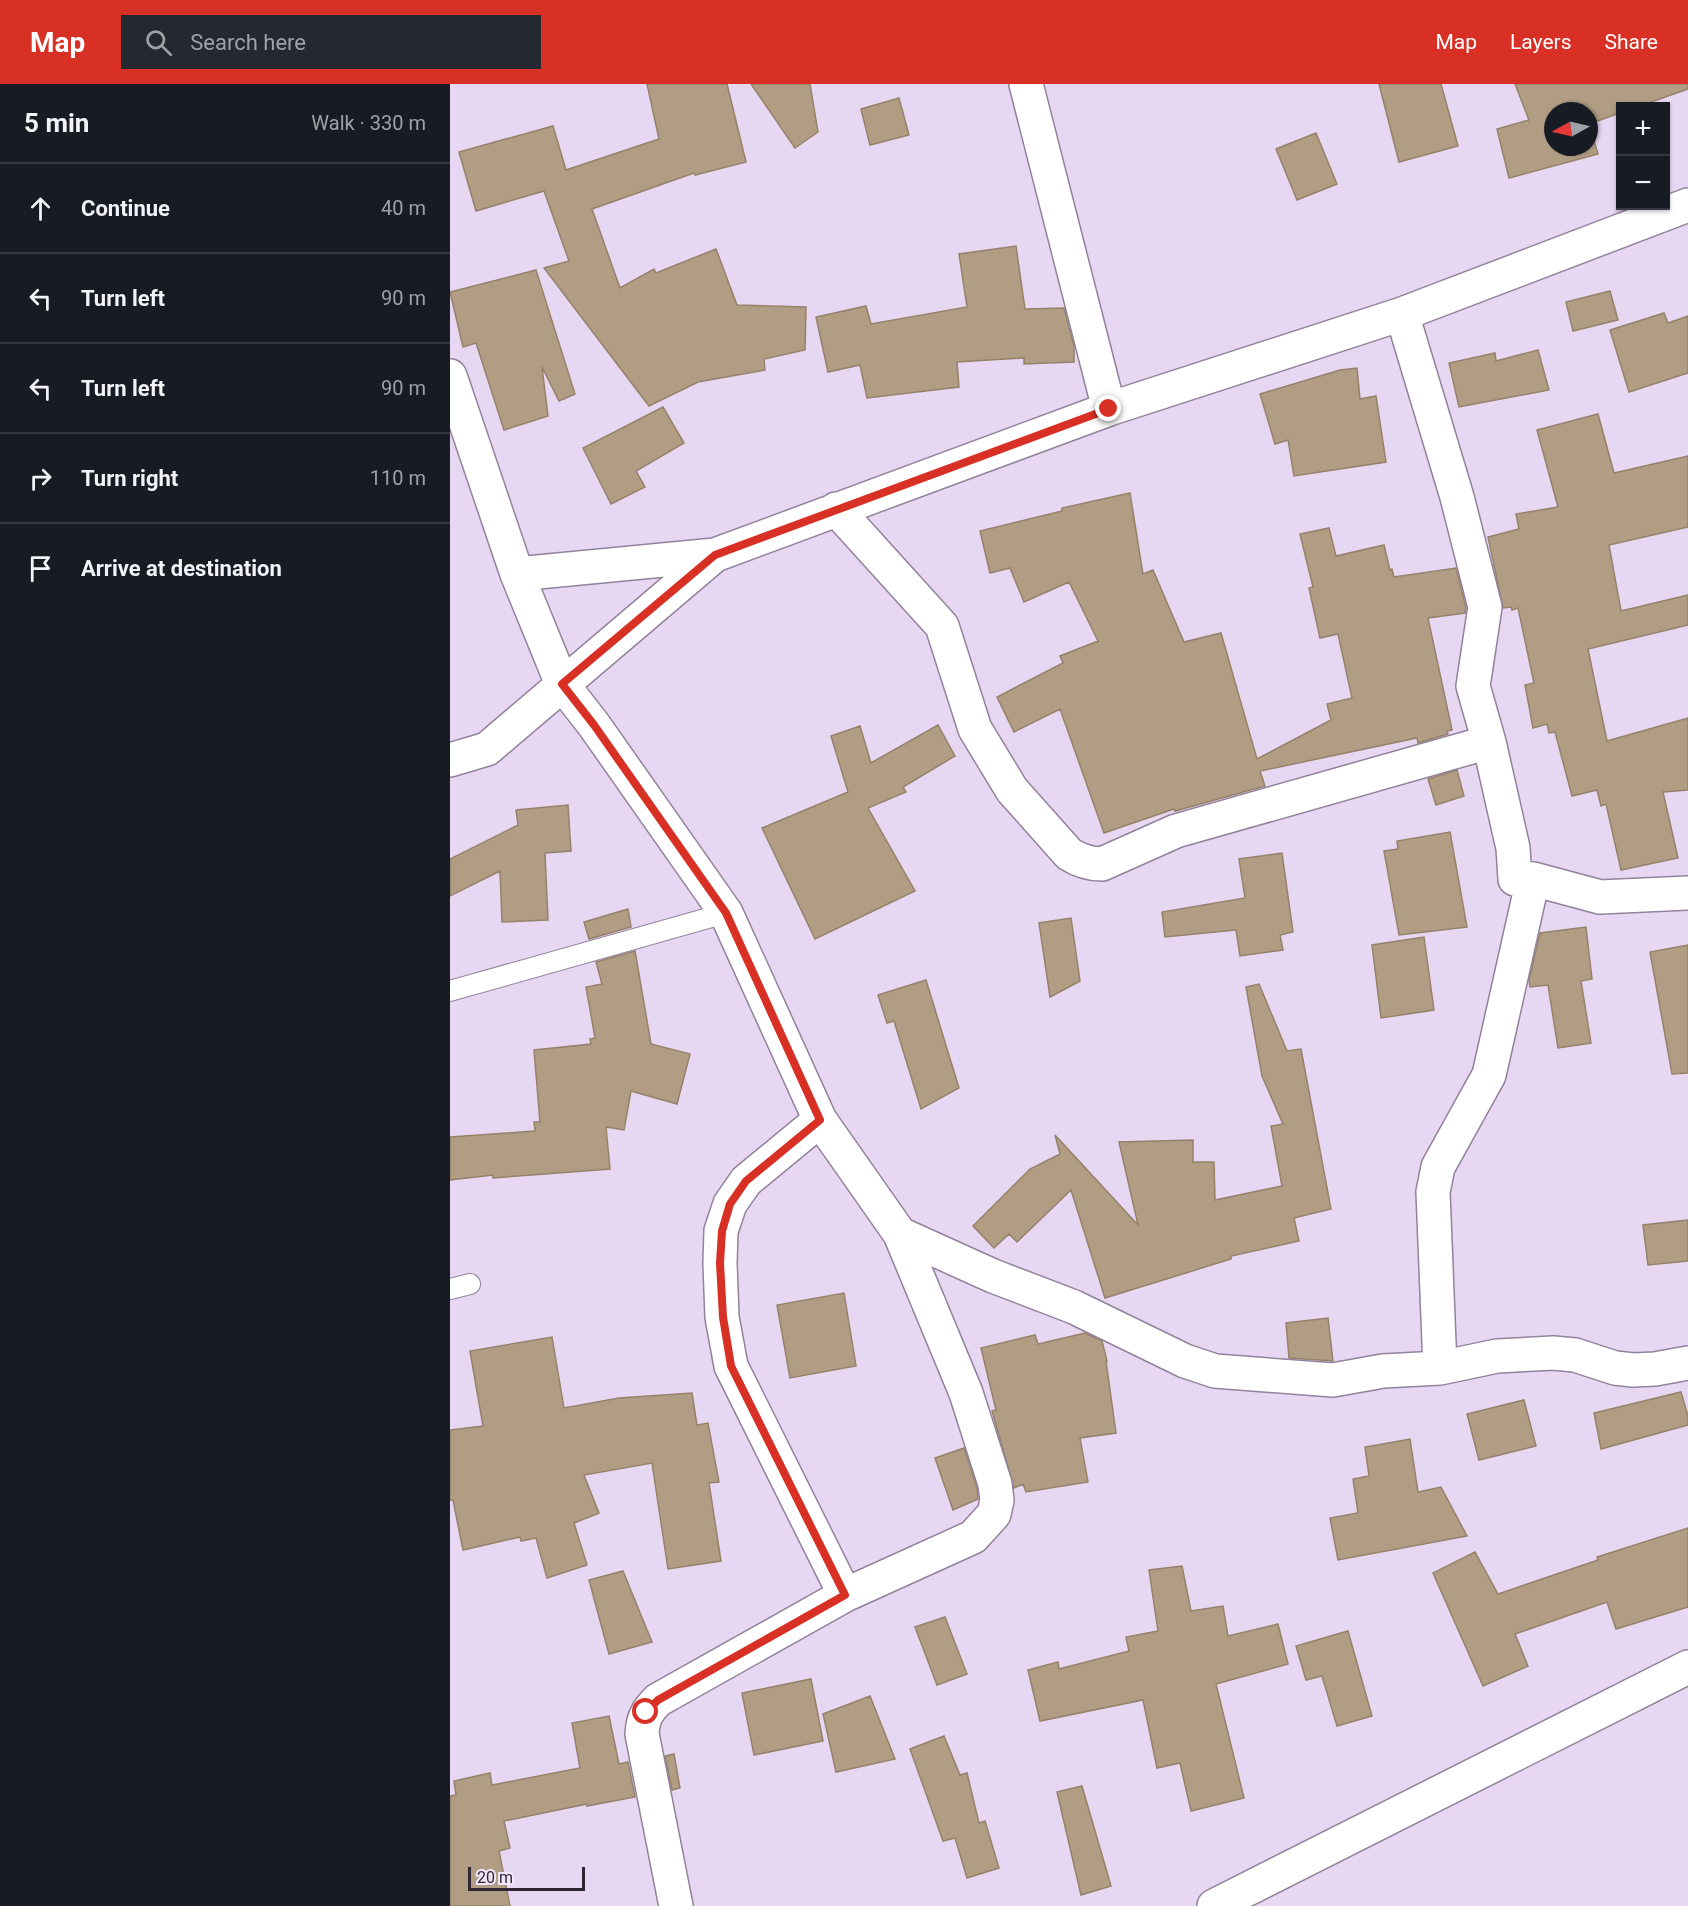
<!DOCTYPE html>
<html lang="en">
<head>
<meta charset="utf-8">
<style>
	:root { --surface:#171b24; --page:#242831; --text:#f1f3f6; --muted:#9ea1a6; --line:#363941; --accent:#d93025 }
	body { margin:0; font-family:Roboto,sans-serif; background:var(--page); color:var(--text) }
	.controls { position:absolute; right:18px; top:18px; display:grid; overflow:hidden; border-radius:0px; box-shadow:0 2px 4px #0004 }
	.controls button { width:54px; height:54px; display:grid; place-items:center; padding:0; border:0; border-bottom:2px solid var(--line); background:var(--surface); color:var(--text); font:30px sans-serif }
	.compass { position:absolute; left:1094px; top:18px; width:54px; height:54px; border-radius:50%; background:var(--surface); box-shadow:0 2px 4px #0004; rotate:262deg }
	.scale { position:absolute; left:18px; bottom:15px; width:117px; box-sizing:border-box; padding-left:6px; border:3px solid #2e2732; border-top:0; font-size:16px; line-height:21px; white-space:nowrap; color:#2e2732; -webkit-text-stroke:4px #f3e6fc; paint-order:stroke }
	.stop { position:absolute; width:18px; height:18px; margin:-14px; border:4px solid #d93025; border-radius:50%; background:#fff }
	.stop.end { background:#d93025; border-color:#fff; box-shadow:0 2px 6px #0008 }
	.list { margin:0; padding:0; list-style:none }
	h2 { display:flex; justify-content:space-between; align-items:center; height:78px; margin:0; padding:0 24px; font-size:26px }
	h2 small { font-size:20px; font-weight:400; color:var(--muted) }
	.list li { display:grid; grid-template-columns:39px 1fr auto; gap:18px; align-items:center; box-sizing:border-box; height:90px; padding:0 24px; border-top:2px solid var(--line) }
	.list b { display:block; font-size:22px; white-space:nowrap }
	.list em { font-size:20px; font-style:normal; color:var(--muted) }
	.icon { flex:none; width:33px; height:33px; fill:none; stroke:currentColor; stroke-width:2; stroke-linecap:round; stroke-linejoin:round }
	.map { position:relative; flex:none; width:1238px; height:1822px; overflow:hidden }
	header { display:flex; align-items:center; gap:36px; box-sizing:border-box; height:84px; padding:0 30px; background:var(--accent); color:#fff }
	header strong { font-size:28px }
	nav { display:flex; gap:33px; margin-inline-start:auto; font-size:21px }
	.search { width:420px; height:54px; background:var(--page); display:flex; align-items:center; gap:15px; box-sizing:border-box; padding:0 21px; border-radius:0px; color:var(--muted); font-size:22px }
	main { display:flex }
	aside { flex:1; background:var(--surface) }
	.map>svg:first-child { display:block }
	.building { fill:#b09d84; stroke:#95826a; stroke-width:1.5; fill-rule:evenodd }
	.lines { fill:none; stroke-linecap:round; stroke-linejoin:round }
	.lane-casing { stroke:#92829b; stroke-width:22 }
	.street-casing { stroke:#92829b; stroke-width:36 }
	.lane { stroke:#fff; stroke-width:20 }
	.street { stroke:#fff; stroke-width:33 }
	.route { stroke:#d93025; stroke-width:8 }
</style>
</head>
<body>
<header>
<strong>Map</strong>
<div class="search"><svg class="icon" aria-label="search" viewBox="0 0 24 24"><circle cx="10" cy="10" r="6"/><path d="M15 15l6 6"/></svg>Search here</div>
<nav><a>Map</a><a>Layers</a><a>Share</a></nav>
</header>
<main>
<aside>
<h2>5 min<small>Walk · 330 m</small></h2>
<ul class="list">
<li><svg class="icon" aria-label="ahead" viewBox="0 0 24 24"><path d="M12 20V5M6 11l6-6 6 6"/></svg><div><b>Continue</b></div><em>40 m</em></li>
<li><svg class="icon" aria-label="left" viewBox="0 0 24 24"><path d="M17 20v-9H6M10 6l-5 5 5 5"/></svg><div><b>Turn left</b></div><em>90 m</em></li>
<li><svg class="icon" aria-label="left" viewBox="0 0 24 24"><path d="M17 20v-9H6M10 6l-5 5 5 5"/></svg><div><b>Turn left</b></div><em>90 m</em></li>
<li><svg class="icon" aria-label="right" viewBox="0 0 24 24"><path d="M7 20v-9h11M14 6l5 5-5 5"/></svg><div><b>Turn right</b></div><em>110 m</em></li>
<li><svg class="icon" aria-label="arrive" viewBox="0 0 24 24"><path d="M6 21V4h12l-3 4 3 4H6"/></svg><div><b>Arrive at destination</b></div></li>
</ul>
</aside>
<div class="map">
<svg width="1238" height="1822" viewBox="0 0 1238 1822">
	<rect width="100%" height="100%" fill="#e8d7f2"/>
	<path class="building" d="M197 0H277L296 78 245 91 244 89 142 125 170 204 204 185 206 189 266 165 287 221 356 223 355 266 314 275 315 286 248 298 199 322 94 184 119 177 94 107 26 127 9 68 103 42 116 86 209 55Z
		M301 0H360L368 48 345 64Z
		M929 0H991L1008 62 949 78Z
		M1065 0H1238V5L1190 22H1170V29L1139 40 1148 70 1059 94 1047 45 1079 36ZM1103 27H1139V63H1103Z
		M449 14 459 51 420 61 411 25Z
		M866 49 887 100 847 116 826 65Z
		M566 162 575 225 614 224 624 262V278L574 280V274L507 278 509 303 417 314 410 281 378 288 366 233 416 222 421 240 517 223 509 170Z
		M86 186 125 310 109 317 92 283 98 332 54 346 26 259 13 263 0 208Z
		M1160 207 1168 236 1123 247 1116 218Z
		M1214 229 1218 239 1238 232V289L1179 308 1160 246Z
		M1088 266 1099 306 1009 323 999 279 1045 269 1046 277Z
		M907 284 910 315 926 312 936 378 844 392 838 356 825 360 810 310 890 286Z
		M213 323 234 359 186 387 195 403 161 420 133 364Z
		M1148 330 1164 389 1238 372V443L1159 461 1171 527 1238 511V541L1138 565 1157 657 1238 634V706L1213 708 1228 774 1171 786 1156 720 1151 722 1147 706 1122 712 1105 648 1099 649 1097 640 1083 644 1075 601 1084 599 1068 524 1062 526 1061 523 1053 524 1038 453 1069 445 1066 430 1108 423 1087 346Z
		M680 409 693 490 703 486 734 558 771 549 807 675 881 636 877 620 902 614 888 550 870 554 859 504 863 503 850 450 879 444 886 472 934 461 940 486 942 485 944 493 1006 484 1016 524 1015 529 978 534 1002 646 997 647 998 650 968 659 967 654 810 687 815 702 725 727 724 725 654 749 610 625 564 648 547 613 613 579 610 572 648 557 619 498 574 518 560 484 540 489 530 447 612 427V424Z
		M488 641 505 672 453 703 456 708 418 724 465 807 365 855 312 744 398 708 381 652 410 642 421 679Z
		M1007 686 1014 712 986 721 978 695Z
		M118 721 121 767 95 769 98 836 52 838 50 787 0 812V775L68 741 66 726Z
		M1000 748 1017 843 949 851 934 767 948 765 947 757Z
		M832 769 843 848 830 851 833 866 790 872 786 846 715 853 712 828 795 814 789 775Z
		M178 825 181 843 139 855 134 838Z
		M621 834 630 897 600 913 589 839Z
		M1136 843 1142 895 1131 897 1141 959 1108 964 1098 901 1080 903 1079 896 1090 849Z
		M974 853 984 926 931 934 922 861Z
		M1238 861V989L1222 990 1200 868Z
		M185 867 201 960 240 970 227 1020 181 1007 174 1046 156 1043 160 1085 43 1094V1091L0 1096V1053L85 1047 84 1038H90L84 966 141 960 140 955 145 954 136 903 152 900 146 878Z
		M476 896 509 1004 471 1025 444 937 437 939 428 911Z
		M809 900 837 967 851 965 881 1125 844 1134 849 1157 781 1172V1175L655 1214 621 1106 567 1158 559 1150 544 1164 523 1142 580 1085 610 1070 605 1051 688 1141 669 1058 743 1056V1078H764L765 1116 832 1102 821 1042 833 1040 812 992 796 903Z
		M1238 1136V1177L1198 1181 1193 1141Z
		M394 1209 406 1282 340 1294 327 1221Z
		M878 1234 883 1277 839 1274 836 1239Z
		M635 1249 652 1257 657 1277H656L666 1349 630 1354 638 1398 576 1408 573 1400 564 1404 542 1327 546 1326 531 1264 585 1251 588 1260Z
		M102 1253 114 1324 169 1314 242 1309 247 1341 258 1339 269 1398 259 1399 271 1477 218 1485 202 1379 134 1391 149 1429 124 1439 137 1481 97 1494 86 1454 71 1457 70 1453 13 1466 3 1416H0V1346L33 1342 20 1267Z
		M1231 1308 1238 1332V1341L1151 1365 1144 1329Z
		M1074 1316 1086 1362 1029 1376 1017 1330Z
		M960 1355 968 1408 991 1403 1017 1452 888 1476 880 1434 908 1429 903 1395 919 1392 915 1363Z
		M514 1364 527 1404 528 1415 503 1426 485 1374Z
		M1238 1444V1523L1166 1545 1157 1518 1065 1550 1078 1582 1033 1602 983 1489 1025 1468 1048 1510 1148 1476 1147 1473Z
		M732 1482 741 1527 773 1522 778 1552 828 1540 838 1580 766 1600 794 1714 741 1727 730 1679 707 1684 693 1616 590 1637 578 1586 608 1578 609 1585 679 1567 676 1553 708 1547 699 1486Z
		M173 1487 202 1558 159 1570 139 1496Z
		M495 1533 517 1590 487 1601 465 1543Z
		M898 1547 922 1632 887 1642 872 1592 856 1596 846 1562Z
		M361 1595 373 1657 304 1671 292 1609Z
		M420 1612 445 1675 386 1688 373 1630Z
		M159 1632 169 1680 178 1678 185 1713 137 1722V1720L54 1737 60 1764 49 1767 60 1822H0V1712L6 1711 4 1697 40 1689 42 1701 130 1684 122 1639Z
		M494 1652 510 1691 517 1689 529 1739 535 1737 549 1784 517 1794 505 1754 493 1757 460 1665Z
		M224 1670 230 1704 222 1706 215 1672Z
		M632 1702 661 1802 631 1811 607 1708Z"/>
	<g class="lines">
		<g class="lane-casing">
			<path id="lane" d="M0 907 276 829
				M0 1205 20 1200"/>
		</g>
		<g class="street-casing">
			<path id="street" d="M576 0 659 325
				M952 230 1007 413 1035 523 1023 602 1039 658 1063 764 1065 795H1083L1039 991 988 1083 983 1108 990 1284
				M0 292 67 490 112 600 144 641 276 829 370 1036 450 1150 516 1309 545 1400 547 1416 544 1430 523 1453 395 1511 208 1616C197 1627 193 1634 192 1650L226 1822
				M386 425 492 542 525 645 562 706 619 770C630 777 639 780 652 780L726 747 1039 658
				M67 490 265 471 659 325 952 230 1238 121
				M0 676 37 665 265 471
				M1083 795 1150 813 1238 809
				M370 1036 296 1097 280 1120 271 1147 270 1179 272 1233 281 1282 395 1511
				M450 1150 543 1192 624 1223 735 1277 765 1287 883 1296 933 1287 990 1284 1047 1272 1103 1269 1125 1271 1165 1284 1183 1286 1205 1285 1238 1279
				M764 1822 1238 1583"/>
		</g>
		<use href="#lane" class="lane"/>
		<use href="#street" class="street"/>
	</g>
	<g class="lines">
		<path class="route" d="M196 1628 208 1616 395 1511 281 1282 273 1233 270 1179 272 1147 280 1120 296 1097 370 1036 276 829 144 641 112 600 265 471 659 325"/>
	</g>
</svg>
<div class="controls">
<button>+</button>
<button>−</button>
</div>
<svg class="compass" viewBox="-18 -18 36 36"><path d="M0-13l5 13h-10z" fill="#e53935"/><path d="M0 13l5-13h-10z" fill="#9ea1a6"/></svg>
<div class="scale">20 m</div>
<div class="stop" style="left:196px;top:1628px"></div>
<div class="stop end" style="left:659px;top:325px"></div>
</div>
</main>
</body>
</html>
